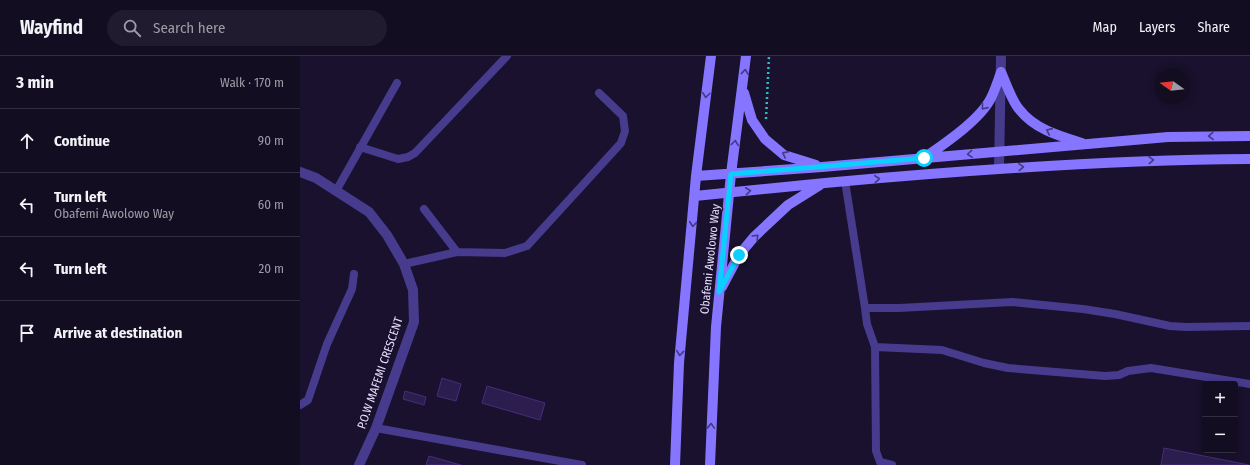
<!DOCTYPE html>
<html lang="en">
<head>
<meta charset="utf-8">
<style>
	:root { --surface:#130d22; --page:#201b2f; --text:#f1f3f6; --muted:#9d9ca5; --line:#322d40 }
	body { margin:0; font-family:"Fira Sans Condensed",sans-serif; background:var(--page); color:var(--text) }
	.controls { position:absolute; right:12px; bottom:12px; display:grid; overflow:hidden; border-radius:4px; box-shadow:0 2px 10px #0003 }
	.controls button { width:36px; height:36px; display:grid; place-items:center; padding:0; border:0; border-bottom:1px solid var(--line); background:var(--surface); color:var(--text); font:20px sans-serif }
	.compass { position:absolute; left:854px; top:12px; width:36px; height:36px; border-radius:50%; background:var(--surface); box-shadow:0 2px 10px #0003; rotate:285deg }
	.stop { position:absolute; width:12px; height:12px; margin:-9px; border:3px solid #0acfff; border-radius:50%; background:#fff }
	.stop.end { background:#0acfff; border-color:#fff; box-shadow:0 1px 4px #0008 }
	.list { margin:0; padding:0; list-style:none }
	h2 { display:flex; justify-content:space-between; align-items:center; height:52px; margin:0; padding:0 16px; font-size:17px }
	h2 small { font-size:13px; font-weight:400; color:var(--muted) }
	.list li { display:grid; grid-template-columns:26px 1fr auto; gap:12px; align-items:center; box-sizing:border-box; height:64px; padding:0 16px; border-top:1px solid var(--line) }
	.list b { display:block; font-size:15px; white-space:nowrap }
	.list p { margin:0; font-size:13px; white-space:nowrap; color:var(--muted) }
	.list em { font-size:13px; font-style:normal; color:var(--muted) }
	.icon { flex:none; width:22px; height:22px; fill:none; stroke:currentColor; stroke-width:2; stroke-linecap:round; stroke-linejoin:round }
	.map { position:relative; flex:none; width:950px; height:409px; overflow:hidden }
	header { display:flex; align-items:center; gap:24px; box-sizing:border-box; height:56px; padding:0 20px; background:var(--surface); border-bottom:1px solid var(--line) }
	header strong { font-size:19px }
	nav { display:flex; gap:22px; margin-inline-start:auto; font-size:14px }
	.search { width:280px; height:36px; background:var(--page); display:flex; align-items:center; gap:10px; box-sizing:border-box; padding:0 14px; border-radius:22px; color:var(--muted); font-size:15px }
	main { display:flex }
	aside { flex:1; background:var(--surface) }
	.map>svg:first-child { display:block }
	.building { fill:#2c1d4f; stroke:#452e7b }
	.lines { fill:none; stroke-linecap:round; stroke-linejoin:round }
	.path { stroke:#2ebdc2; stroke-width:2.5; stroke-dasharray:2 3; stroke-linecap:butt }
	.service { stroke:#463b8d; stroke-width:8 }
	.minor { stroke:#463b8d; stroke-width:10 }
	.secondary { stroke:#8575ff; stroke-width:10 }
	.oneway { stroke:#443981 }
	.route { stroke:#0acfff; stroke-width:5 }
	.labels { text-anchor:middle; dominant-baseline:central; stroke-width:3; stroke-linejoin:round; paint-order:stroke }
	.street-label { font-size:12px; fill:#e5deff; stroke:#19112d }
</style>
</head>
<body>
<header>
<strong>Wayfind</strong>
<div class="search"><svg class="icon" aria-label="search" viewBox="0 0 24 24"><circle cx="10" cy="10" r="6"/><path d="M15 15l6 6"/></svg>Search here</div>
<nav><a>Map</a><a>Layers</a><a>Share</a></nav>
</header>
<main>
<aside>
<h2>3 min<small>Walk · 170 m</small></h2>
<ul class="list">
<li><svg class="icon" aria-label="ahead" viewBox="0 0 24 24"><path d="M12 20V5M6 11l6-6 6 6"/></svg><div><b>Continue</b></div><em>90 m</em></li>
<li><svg class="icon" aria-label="left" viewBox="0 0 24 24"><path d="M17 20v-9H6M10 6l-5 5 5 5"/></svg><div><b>Turn left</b><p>Obafemi Awolowo Way</p></div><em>60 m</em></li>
<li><svg class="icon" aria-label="left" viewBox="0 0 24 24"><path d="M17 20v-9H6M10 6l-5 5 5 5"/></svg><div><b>Turn left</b></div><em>20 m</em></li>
<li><svg class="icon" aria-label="arrive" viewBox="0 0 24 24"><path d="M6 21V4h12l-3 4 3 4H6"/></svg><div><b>Arrive at destination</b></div></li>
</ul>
</aside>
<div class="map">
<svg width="950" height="409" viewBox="0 0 950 409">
	<rect width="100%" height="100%" fill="#19112d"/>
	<path class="building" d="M142 322 161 328 156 345 137 340Z
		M187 330 245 347 240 364 182 347Z
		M105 335 126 341 124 349 103 343Z
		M864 392 949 409H861Z
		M129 400 161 409H126Z"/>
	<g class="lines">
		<path class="path" d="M466 63 469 0"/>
		<path class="service" d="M60 91 98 103 108 101 115 97 207 0
			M545 125 565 252
			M36 135 97 27
			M124 153 157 196
			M104 208 157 196 205 197 227 190 321 87 325 75 323 60 299 37
			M950 270 886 271 870 270 815 258 783 253 712 246 599 252H565L567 268 575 291 642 294 684 307 708 312 805 320 819 319 828 315 851 312 950 328
			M575 291 576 395 580 406 592 409
			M0 349 8 344 27 288 52 233 54 218
			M76 372 282 409"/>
		<path class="minor" d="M699 113 701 0
			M0 116 16 122 69 156 87 179 104 208 113 234 114 266 76 372 59 409"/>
		<path class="secondary" d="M701 16C706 27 712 45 719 53 734 73 759 80 782 87
			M444 37 452 64 465 83 484 99 516 109
			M624 102C644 88 680 64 691 42 695 34 698 25 701 16
			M396 120 522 111 868 81 950 80
			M395 140C438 136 481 131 525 127 666 114 808 104 950 103
			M422 231 439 199 454 181 488 149 520 129
			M375 409 379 307 396 120 411 0
			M410 409 416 271 431 118 446 0"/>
	</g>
	<defs><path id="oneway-chevron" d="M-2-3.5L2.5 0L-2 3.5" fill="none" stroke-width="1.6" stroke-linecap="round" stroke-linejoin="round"/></defs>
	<g class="oneway">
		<use href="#oneway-chevron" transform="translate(445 16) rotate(-84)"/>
		<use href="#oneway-chevron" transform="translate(406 39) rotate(97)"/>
		<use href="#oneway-chevron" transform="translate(684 51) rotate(129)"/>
		<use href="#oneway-chevron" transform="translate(749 75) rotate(-156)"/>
		<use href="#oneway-chevron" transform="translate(911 80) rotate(179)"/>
		<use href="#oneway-chevron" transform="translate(435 87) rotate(-82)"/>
		<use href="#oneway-chevron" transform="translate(485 98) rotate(-153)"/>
		<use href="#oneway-chevron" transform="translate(670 98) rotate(175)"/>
		<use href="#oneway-chevron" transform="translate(851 104) rotate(-3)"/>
		<use href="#oneway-chevron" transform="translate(721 111) rotate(-3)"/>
		<use href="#oneway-chevron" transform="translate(577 123) rotate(-5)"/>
		<use href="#oneway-chevron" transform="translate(448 135) rotate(-6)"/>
		<use href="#oneway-chevron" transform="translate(393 168) rotate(95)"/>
		<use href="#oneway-chevron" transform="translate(456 181) rotate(-46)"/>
		<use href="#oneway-chevron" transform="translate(380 297) rotate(96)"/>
		<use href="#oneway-chevron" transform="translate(411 370) rotate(-88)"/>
	</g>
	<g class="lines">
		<path class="route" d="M439 199 419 236 431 118 624 102"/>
	</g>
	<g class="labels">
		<g class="street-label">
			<text transform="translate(410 203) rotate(-84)">Obafemi Awolowo Way</text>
			<text transform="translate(80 317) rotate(-71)">P.O.W MAFEMI CRESCENT</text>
		</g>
	</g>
</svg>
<div class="controls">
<button>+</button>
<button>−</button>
</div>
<svg class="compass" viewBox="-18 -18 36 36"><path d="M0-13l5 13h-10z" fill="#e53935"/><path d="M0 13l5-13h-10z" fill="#9d9ca5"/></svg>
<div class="stop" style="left:624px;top:102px"></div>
<div class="stop end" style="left:439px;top:199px"></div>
</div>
</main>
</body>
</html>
